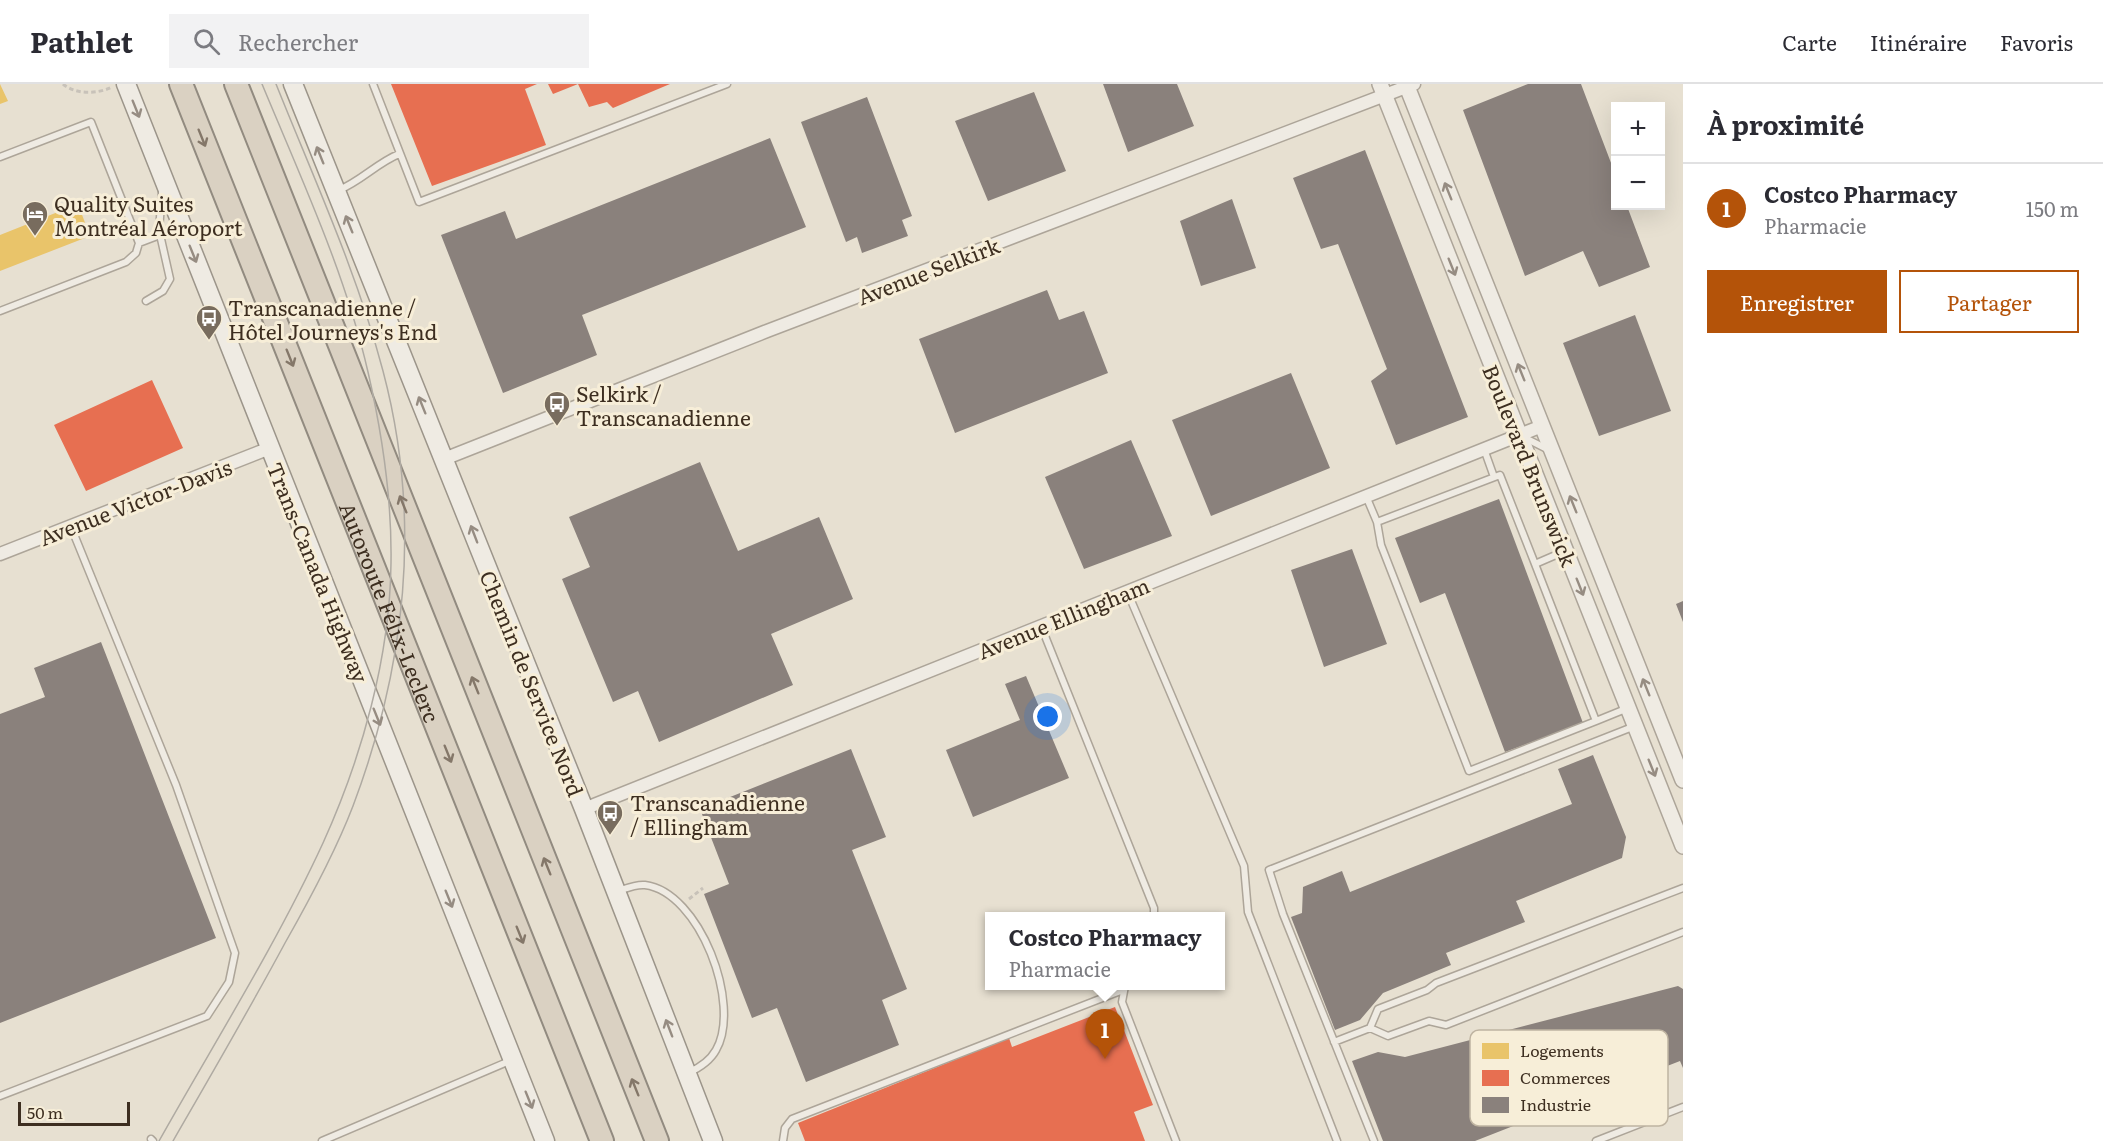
<!DOCTYPE html>
<html lang="fr">
<head>
<meta charset="utf-8">
<style>
	:root { --surface:#fff; --page:#f2f2f3; --text:#2b2b33; --muted:#7c7c81; --line:#e1e1e2; --accent:#b45309 }
	body { margin:0; font-family:Literata,serif; background:var(--page); color:var(--text) }
	.controls { position:absolute; right:18px; top:18px; display:grid; overflow:hidden; border-radius:0px; box-shadow:0 6px 24px #0002 }
	.controls button { width:54px; height:54px; display:grid; place-items:center; padding:0; border:0; border-bottom:2px solid var(--line); background:var(--surface); color:var(--text); font:30px sans-serif }
	.scale { position:absolute; left:18px; bottom:15px; width:112px; box-sizing:border-box; padding-left:6px; border:3px solid #3d2e20; border-top:0; font-size:16px; line-height:21px; white-space:nowrap; color:#3d2e20; -webkit-text-stroke:4px #f7eed8; paint-order:stroke }
	.you { position:absolute; left:1048px; top:633px; width:21px; height:21px; margin:-15px; border:4px solid #fff; border-radius:50%; background:#1a73e8; box-shadow:0 0 0 9px #1a73e833 }
	.badge { display:grid; place-items:center; width:39px; height:39px; border-radius:50%; background:var(--accent); color:#fff; font-size:20px; font-weight:700 }
	.pin { position:absolute; translate:-50% -50px; filter:drop-shadow(0 2px 3px #0008) }
	.pin::after { content:''; position:absolute; top:32px; width:21px; height:18px; background:inherit; clip-path:polygon(0 0,100% 0,50% 100%) }
	.popup { position:absolute; left:985px; top:828px; width:240px; height:78px; box-sizing:border-box; display:grid; place-content:center; border-radius:0px; background:var(--surface); filter:drop-shadow(0 2px 4px #0005); font-size:20px; white-space:nowrap; color:var(--muted) }
	.popup b { font-size:22px; color:var(--text) }
	.popup::after { content:''; position:absolute; left:50%; top:100%; margin-left:-12px; border:12px solid transparent; border-top-color:var(--surface) }
	.list { margin:0; padding:0; list-style:none }
	h2 { display:flex; justify-content:space-between; align-items:center; height:78px; margin:0; padding:0 24px; font-size:26px }
	h2 small { font-size:20px; font-weight:400; color:var(--muted) }
	.list li { display:grid; grid-template-columns:39px 1fr auto; gap:18px; align-items:center; box-sizing:border-box; height:90px; padding:0 24px; border-top:2px solid var(--line) }
	.list b { display:block; font-size:22px; white-space:nowrap }
	.list p { margin:0; font-size:20px; white-space:nowrap; color:var(--muted) }
	.list em { font-size:20px; font-style:normal; color:var(--muted) }
	.actions { display:flex; gap:12px; padding:18px 24px }
	.actions a { flex:1; padding:14px 0; border:2px solid var(--accent); border-radius:0px; text-align:center; font-size:21px; color:var(--accent) }
	.actions .main { background:var(--accent); color:#fff }
	.icon { flex:none; width:33px; height:33px; fill:none; stroke:currentColor; stroke-width:2; stroke-linecap:round; stroke-linejoin:round }
	.map { position:relative; flex:none; width:1683px; height:1057px; overflow:hidden }
	header { display:flex; align-items:center; gap:36px; box-sizing:border-box; height:84px; padding:0 30px; background:var(--surface); border-bottom:2px solid var(--line) }
	header strong { font-size:28px }
	nav { display:flex; gap:33px; margin-inline-start:auto; font-size:21px }
	.search { width:420px; height:54px; background:var(--page); display:flex; align-items:center; gap:15px; box-sizing:border-box; padding:0 21px; border-radius:0px; color:var(--muted); font-size:22px }
	main { display:flex }
	aside { flex:1; background:var(--surface) }
	.map>svg:first-child { display:block }
	.homes { fill:#e9c46a }
	.shops { fill:#e76f51 }
	.industry { fill:#8a817c }
	.lines { fill:none; stroke-linecap:round; stroke-linejoin:round }
	.service-casing { stroke:#ada599; stroke-width:9 }
	.minor-casing { stroke:#ada599; stroke-width:15 }
	.tertiary-casing { stroke:#ada599; stroke-width:18 }
	.secondary-casing { stroke:#9c958a; stroke-width:21 }
	.motorway-casing { stroke:#928b80; stroke-width:26 }
	.path { stroke:#c8c2b9; stroke-width:3; stroke-dasharray:4.5 3; stroke-linecap:butt }
	.service { stroke:#efebe3; stroke-width:6 }
	.minor { stroke:#efebe3; stroke-width:12 }
	.tertiary { stroke:#efebe3; stroke-width:15 }
	.secondary { stroke:#efebe3; stroke-width:18 }
	.motorway { stroke:#dad1c2; stroke-width:22 }
	.tram { stroke:#afaaa2; stroke-width:1.5 }
	.oneway { stroke:#968c82 }
	.oneway2 { stroke:#847769 }
	.labels { text-anchor:middle; dominant-baseline:central; stroke-width:6; stroke-linejoin:round; paint-order:stroke }
	.poi-label { font-size:21px; fill:#3d2e20; stroke:#f7eed8; text-anchor:start }
	.street-label { font-size:21px; fill:#3d2e20; stroke:#f7eed8 }
	.key { fill:#f7eed8; stroke:#bfb4a1; stroke-width:1.5 }
	.key-label { font-size:16px; fill:#3d2e20 }
</style>
</head>
<body>
<header>
<strong>Pathlet</strong>
<div class="search"><svg class="icon" aria-label="search" viewBox="0 0 24 24"><circle cx="10" cy="10" r="6"/><path d="M15 15l6 6"/></svg>Rechercher</div>
<nav><a>Carte</a><a>Itinéraire</a><a>Favoris</a></nav>
</header>
<main>
<div class="map">
<svg width="1683" height="1057" viewBox="0 0 1683 1057">
	<rect width="100%" height="100%" fill="#e7e0d1"/>
	<path class="homes" d="M0 0 8 17 0 20Z
		M78 120 90 152 0 187V151Z"/>
	<path class="shops" d="M391 0H537L525 5 546 61 432 102Z
		M548 0H670L613 24 607 18 589 23 578 0 553 10Z
		M152 296 183 364 86 407 54 341Z
		M1115 923 1153 1021 1134 1028 1145 1057H805L798 1039 1009 954 1012 963Z"/>
	<path class="industry" d="M1103 0H1177L1194 42 1128 68Z
		M1528 0H1581L1616 92V122H1627L1650 183 1599 203 1583 167 1525 192 1463 26Z
		M1034 8 1066 87 988 117 955 37Z
		M867 13 912 132 902 136 908 152 862 169 857 153 846 158 801 38Z
		M770 54 806 143 582 231 597 271 503 309 441 151 505 127 516 155Z
		M1365 66 1468 333 1396 361 1371 297 1387 285 1338 160 1321 165 1293 94Z
		M1232 115 1256 184 1201 202 1180 137Z
		M1047 206 1059 236 1084 227 1108 289 955 349 919 255Z
		M1635 231 1671 327 1599 352 1563 259Z
		M1291 289 1330 384 1211 432 1172 336Z
		M1131 356 1172 452 1084 485 1045 393Z
		M700 378 738 467 819 433 853 515 771 550 793 601 659 658 638 607 613 618 562 495 590 483 569 433Z
		M1499 415 1583 639 1505 668 1445 509 1420 519 1395 454Z
		M1352 465 1387 560 1324 583 1291 486Z
		M1683 517V538L1676 520Z
		M101 558 216 854 0 939V630L45 613 34 584Z
		M1026 592 1069 694 973 733 946 666 1020 636 1005 600Z
		M851 665 886 753 852 766 907 905 882 916 899 961 806 998 777 924 752 934 704 810 729 800 700 725Z
		M1593 671 1626 753 1622 774 1516 817 1525 838 1446 869 1451 881 1383 909 1360 936 1335 946 1291 833 1302 829 1303 803 1342 787 1350 808 1572 720 1558 685Z
		M1678 902 1683 905V984L1680 977 1475 1057H1383L1352 977 1378 968 1405 973Z"/>
	<g class="lines">
		<g class="service-casing">
			<path id="service" d="M373 0 419 118 727 0
				M0 73 91 38 139 159 136 169 126 178 0 227
				M339 106C361 97 377 79 399 70
				M139 159 160 151
				M146 217 163 207 170 195 159 146 162 108
				M1523 353 1549 366
				M1484 365 1494 393
				M1366 412 1377 438 1500 391 1535 480
				M1377 438 1381 461 1469 687 1596 637
				M1565 467 1535 480 1596 637 1628 624
				M1127 507 1244 782 1248 828 1337 1057
				M1041 542 1154 824V832
				M1683 804 1436 899 1427 906 1378 925 1370 944 1388 952 1429 937 1446 941 1683 848
				M618 807C627 804 636 800 645 801 700 808 742 921 716 966 710 977 699 984 688 989
				M1125 902 1122 918 1176 1057
				M1334 958 1370 944
				M0 1012 207 932 229 898 235 869 176 701 71 443
				M151 1055 153 1057
				M322 1057 512 976
				M783 1057 785 1044 792 1035 1123 906
				M1374 1057 1283 830 1269 786 1635 642
				M1596 1057 1683 1023"/>
		</g>
		<g class="minor-casing">
			<path id="minor" d="M444 375 767 247 1414 0
				M0 470 270 364
				M584 725 1542 342"/>
		</g>
		<g class="tertiary-casing">
			<path id="tertiary" d="M1380 0 1683 762
				M1406 0 1683 696"/>
		</g>
		<g class="secondary-casing">
			<path id="secondary" d="M126 0 545 1057
				M293 0 584 725 713 1057"/>
		</g>
		<g class="motorway-casing">
			<g id="motorway">
				<path id="s1" d="M181 0 602 1057"/>
				<path d="M236 0 657 1057"/>
			</g>
		</g>
		<path class="path" d="M63 0C76 11 98 10 112 3
			M689 815 703 804"/>
		<use href="#service" class="service"/>
		<use href="#minor" class="minor"/>
		<use href="#tertiary" class="tertiary"/>
		<use href="#secondary" class="secondary"/>
		<use href="#motorway" class="motorway"/>
		<path class="tram" d="M159 1057C214 959 276 861 323 759 362 673 390 573 391 479 392 416 382 349 368 288 345 188 301 94 262 0
			M173 1057C211 991 249 926 285 859 310 815 335 769 353 722 406 581 422 434 383 287 357 188 314 95 276 0"/>
	</g>
	<defs><path id="oneway-shaft" d="M-6 0H5M1.5-3L5.5 0L1.5 3" fill="none" stroke-width="1.6" stroke-linecap="round" stroke-linejoin="round" transform="scale(1.5)"/></defs>
	<g class="oneway">
		<use href="#oneway-shaft" transform="translate(136 25) rotate(68)"/>
		<use href="#oneway-shaft" transform="translate(320 71) rotate(-112)"/>
		<use href="#oneway-shaft" transform="translate(1448 107) rotate(-112)"/>
		<use href="#oneway-shaft" transform="translate(349 140) rotate(-112)"/>
		<use href="#oneway-shaft" transform="translate(193 170) rotate(68)"/>
		<use href="#oneway-shaft" transform="translate(1452 183) rotate(68)"/>
		<use href="#oneway-shaft" transform="translate(1521 288) rotate(-112)"/>
		<use href="#oneway-shaft" transform="translate(422 321) rotate(-112)"/>
		<use href="#oneway-shaft" transform="translate(1573 420) rotate(-112)"/>
		<use href="#oneway-shaft" transform="translate(474 450) rotate(-111)"/>
		<use href="#oneway-shaft" transform="translate(1580 503) rotate(68)"/>
		<use href="#oneway-shaft" transform="translate(1646 603) rotate(-112)"/>
		<use href="#oneway-shaft" transform="translate(377 633) rotate(68)"/>
		<use href="#oneway-shaft" transform="translate(1652 684) rotate(68)"/>
		<use href="#oneway-shaft" transform="translate(449 815) rotate(68)"/>
		<use href="#oneway-shaft" transform="translate(669 944) rotate(-111)"/>
		<use href="#oneway-shaft" transform="translate(529 1016) rotate(68)"/>
	</g>
	<g class="oneway2">
		<use href="#oneway-shaft" transform="translate(202 54) rotate(68)"/>
		<use href="#oneway-shaft" transform="translate(290 274) rotate(68)"/>
		<use href="#oneway-shaft" transform="translate(403 420) rotate(-112)"/>
		<use href="#oneway-shaft" transform="translate(475 601) rotate(-112)"/>
		<use href="#oneway-shaft" transform="translate(448 670) rotate(68)"/>
		<use href="#oneway-shaft" transform="translate(547 782) rotate(-112)"/>
		<use href="#oneway-shaft" transform="translate(520 851) rotate(68)"/>
		<use href="#oneway-shaft" transform="translate(635 1003) rotate(-112)"/>
	</g>
	<defs>
		<g id="hotel-pin" transform="scale(1.35)"><path d="M0 17L-7.5 6A9.5 9.5 0 1 1 7.5 6Z" fill="#786c5e" stroke="#f7eed8"/><path d="M-6-4.5h1.5V1H6V5H4.5V3h-9V5H-6ZM-4 0a1.8 1.8 0 1 1 3.6 0ZM.5 0V-2.5h3Q6-2.5 6 0Z" fill="#fff"/></g>
		<g id="bus-pin" transform="scale(1.35)"><path d="M0 17L-7.5 6A9.5 9.5 0 1 1 7.5 6Z" fill="#786c5e" stroke="#f7eed8"/><path d="M-5-6H5V4H4V6H2V4H-2V6H-4V4H-5ZM-3.5-4V0h7V-4ZM-3.5 1.2v1.5H-2V1.2ZM2 1.2v1.5H3.5V1.2Z" fill="#fff"/></g>
	</defs>
	<g fill-rule="evenodd">
		<use href="#hotel-pin" x="35" y="130"/>
		<use href="#bus-pin" x="209" y="234"/>
		<use href="#bus-pin" x="557" y="320"/>
		<use href="#bus-pin" x="610" y="729"/>
	</g>
	<g class="labels">
		<g class="poi-label">
			<text x="54" y="118">Quality Suites<tspan x="54" dy="24">Montréal Aéroport</tspan></text>
			<text x="228" y="222">Transcanadienne /<tspan x="228" dy="24">Hôtel Journeys's End</tspan></text>
			<text x="576" y="308">Selkirk /<tspan x="576" dy="24">Transcanadienne</tspan></text>
			<text x="630" y="717">Transcanadienne<tspan x="630" dy="24">/ Ellingham</tspan></text>
		</g>
		<g class="street-label">
			<text transform="translate(928 186) rotate(-21)">Avenue Selkirk</text>
			<text transform="translate(1531 381) rotate(68)">Boulevard Brunswick</text>
			<text transform="translate(135 417) rotate(-21)">Avenue Victor-Davis</text>
			<text transform="translate(319 488) rotate(68)">Trans-Canada Highway</text>
			<text stroke="none"><textPath href="#s1" startOffset="568">Autoroute Félix-Leclerc</textPath></text>
			<text transform="translate(1063 533) rotate(-22)">Avenue Ellingham</text>
			<text transform="translate(533 599) rotate(68)">Chemin de Service Nord</text>
		</g>
	</g>
	<rect x="1470" y="946" width="198" height="96" rx="9" class="key"/>
	<rect x="1482" y="959" width="27" height="16" fill="#e9c46a"/>
	<rect x="1482" y="986" width="27" height="16" fill="#e76f51"/>
	<rect x="1482" y="1013" width="27" height="16" fill="#8a817c"/>
	<g class="key-label">
		<text x="1520" y="973">Logements</text>
		<text x="1520" y="1000">Commerces</text>
		<text x="1520" y="1027">Industrie</text>
	</g>
</svg>
<div class="controls">
<button>+</button>
<button>−</button>
</div>
<div class="scale">50 m</div>
<div class="you"></div>
<div class="pin badge" style="left:1105px;top:975px">1</div>
<div class="popup"><b>Costco Pharmacy</b>Pharmacie</div>
</div>
<aside>
<h2>À proximité<small></small></h2>
<ul class="list">
<li><span class="badge">1</span><div><b>Costco Pharmacy</b><p>Pharmacie</p></div><em>150 m</em></li>
</ul>
<div class="actions"><a class="main">Enregistrer</a><a>Partager</a></div>
</aside>
</main>
</body>
</html>
